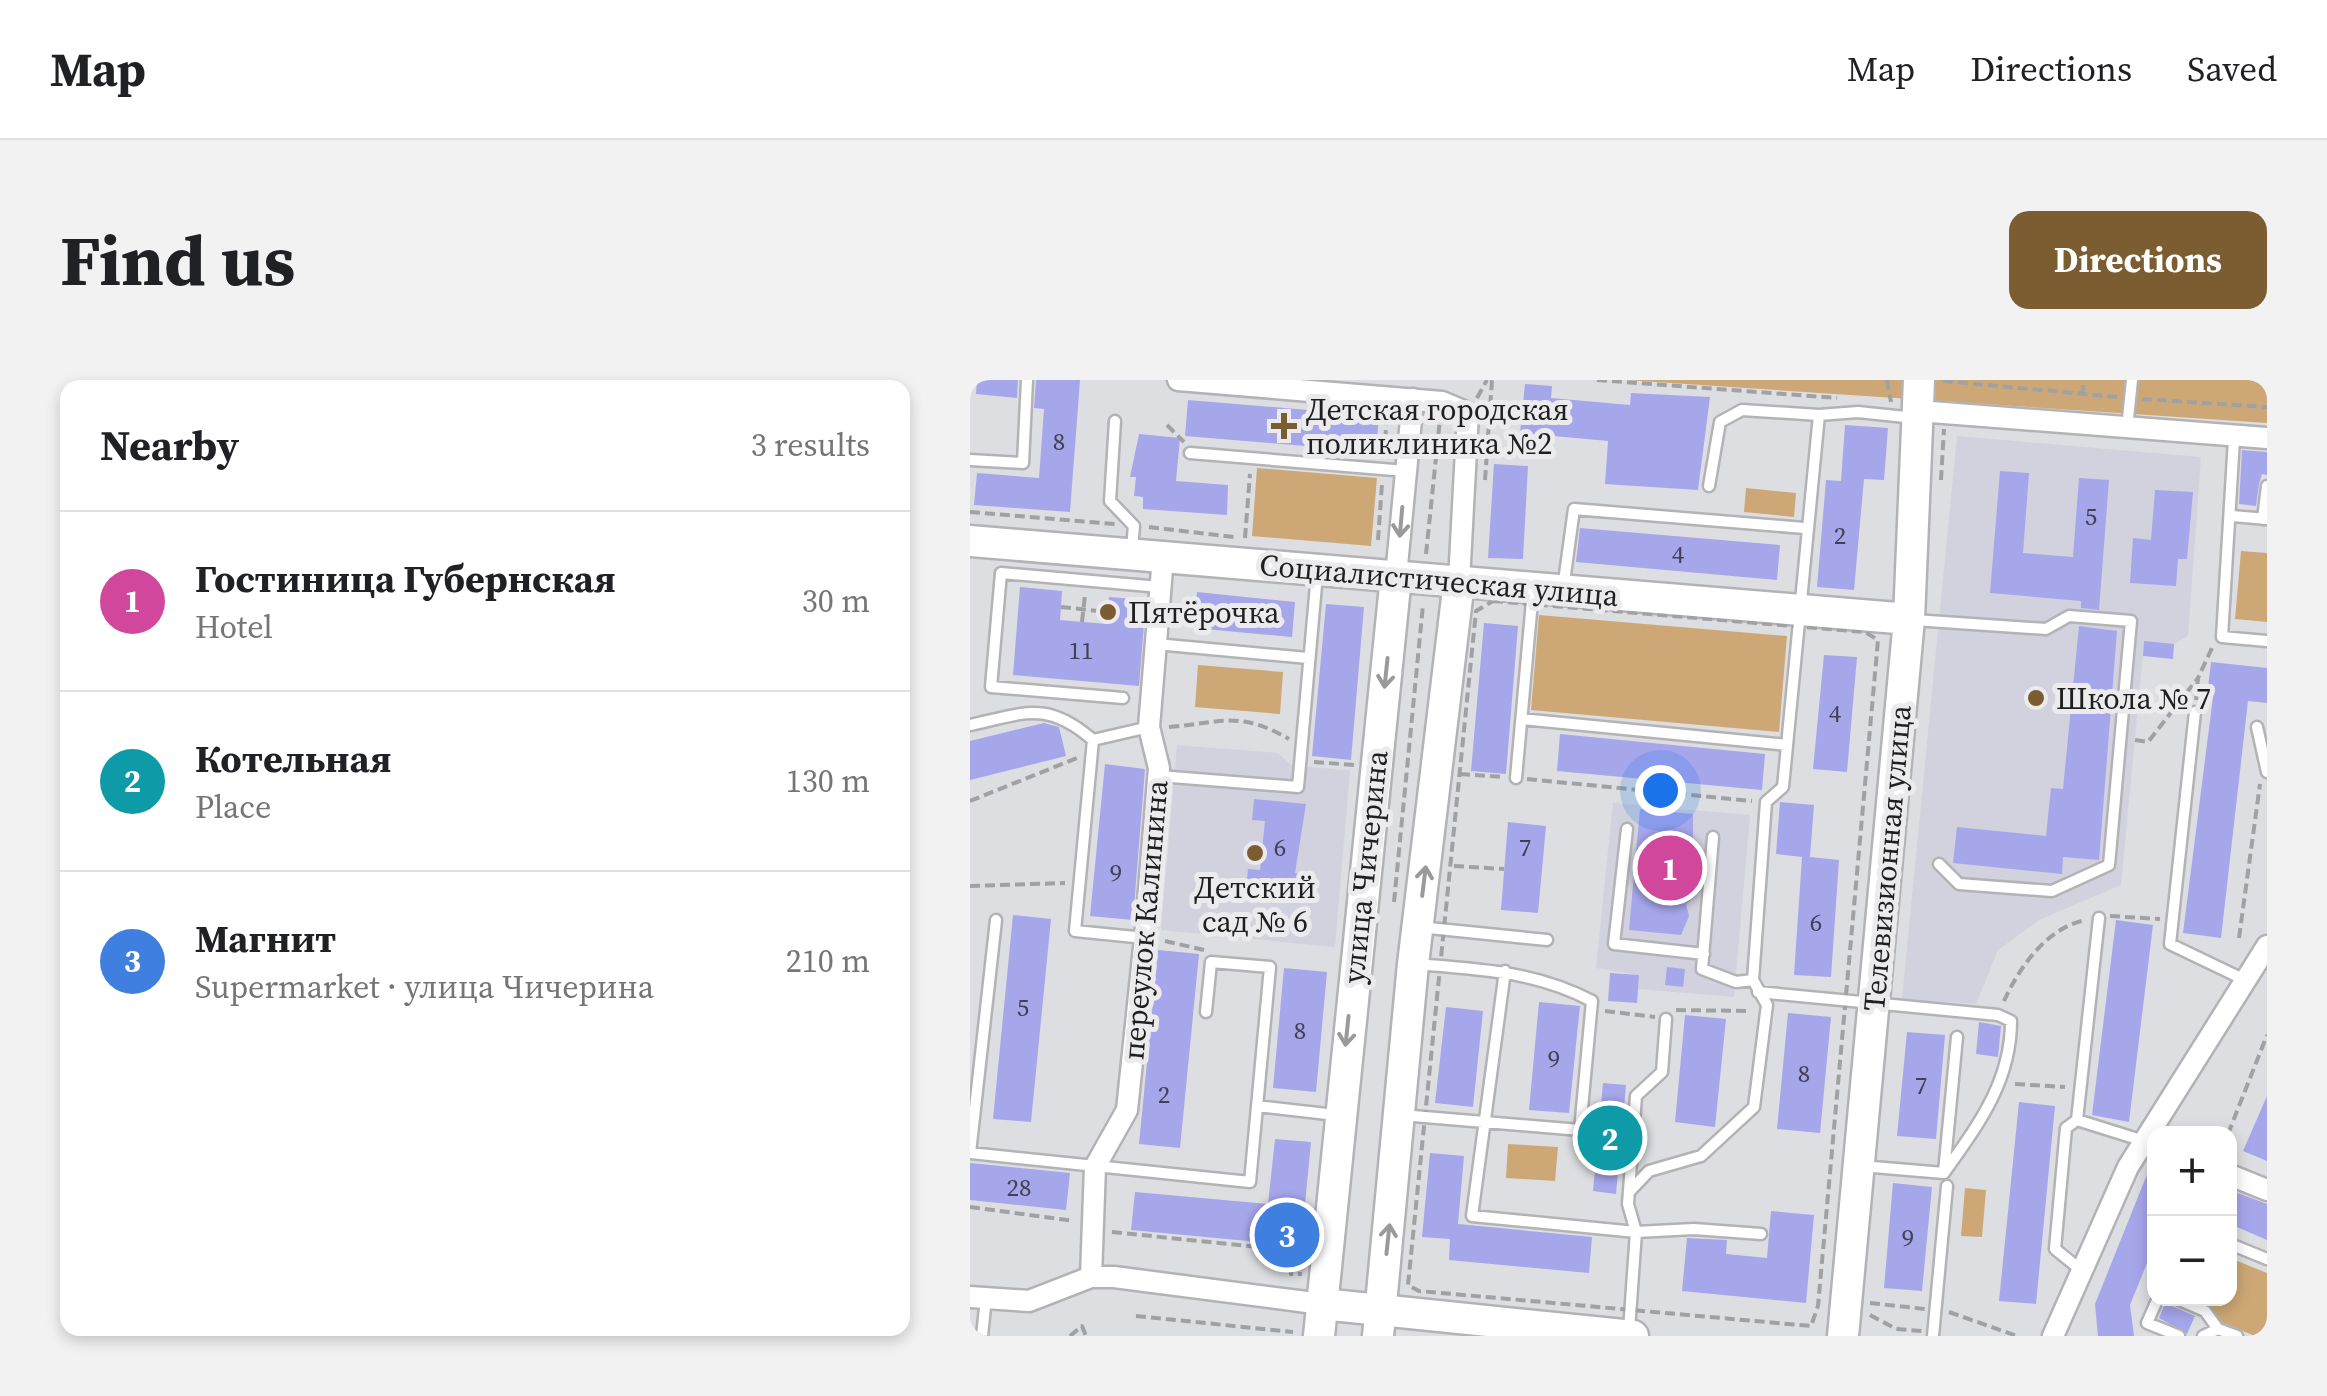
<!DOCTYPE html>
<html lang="en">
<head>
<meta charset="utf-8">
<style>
	:root { --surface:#fff; --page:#f2f2f2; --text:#202124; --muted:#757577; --line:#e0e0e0; --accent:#7c5d32 }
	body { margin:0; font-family:"Source Serif 4",serif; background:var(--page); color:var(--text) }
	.controls { position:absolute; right:30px; bottom:30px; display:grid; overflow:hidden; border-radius:20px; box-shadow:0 5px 15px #0003 }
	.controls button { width:90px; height:90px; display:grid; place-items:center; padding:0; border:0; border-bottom:2px solid var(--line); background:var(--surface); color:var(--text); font:50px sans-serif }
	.you { position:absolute; left:690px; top:410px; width:35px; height:35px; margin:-25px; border:8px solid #fff; border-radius:50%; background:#1a73e8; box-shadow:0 0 0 15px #1a73e833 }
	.badge { display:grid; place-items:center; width:65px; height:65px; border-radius:50%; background:var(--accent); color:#fff; font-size:32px; font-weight:700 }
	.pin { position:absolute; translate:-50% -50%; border:5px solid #fff; box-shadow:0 2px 10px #0006 }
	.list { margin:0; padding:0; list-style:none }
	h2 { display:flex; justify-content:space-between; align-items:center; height:130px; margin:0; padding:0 40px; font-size:42px }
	h2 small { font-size:32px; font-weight:400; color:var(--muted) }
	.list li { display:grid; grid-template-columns:65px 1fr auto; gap:30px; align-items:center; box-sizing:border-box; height:180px; padding:0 40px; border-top:2px solid var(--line) }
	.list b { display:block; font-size:38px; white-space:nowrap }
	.list p { margin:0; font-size:32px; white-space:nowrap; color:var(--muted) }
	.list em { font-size:32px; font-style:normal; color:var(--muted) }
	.map { position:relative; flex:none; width:1297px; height:956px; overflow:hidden; border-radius:20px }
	header { display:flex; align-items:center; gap:60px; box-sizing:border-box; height:140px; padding:0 50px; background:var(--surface); border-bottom:2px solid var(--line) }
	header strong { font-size:48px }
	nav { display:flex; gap:55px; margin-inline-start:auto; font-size:35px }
	.intro { display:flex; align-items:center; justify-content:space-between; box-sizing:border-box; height:240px; padding:0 60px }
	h1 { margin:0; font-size:70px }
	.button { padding:25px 45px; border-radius:20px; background:var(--accent); color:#fff; font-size:35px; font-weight:700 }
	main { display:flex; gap:60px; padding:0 60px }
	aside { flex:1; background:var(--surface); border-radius:20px; box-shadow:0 5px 15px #0003 }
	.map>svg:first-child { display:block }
	.built { fill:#d1d2dd }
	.green { fill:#cda876 }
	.building { fill:#a6a6eb }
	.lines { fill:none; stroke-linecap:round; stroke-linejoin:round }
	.lane-casing { stroke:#b3b3b6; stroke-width:15 }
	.street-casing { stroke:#b3b3b6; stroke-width:25 }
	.secondary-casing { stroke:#b3b3b6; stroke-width:35 }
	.path { stroke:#a0a1a3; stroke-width:4; stroke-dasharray:10 5; stroke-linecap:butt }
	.lane { stroke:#fff; stroke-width:10 }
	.street { stroke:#fff; stroke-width:20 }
	.secondary { stroke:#fff; stroke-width:30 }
	.oneway { stroke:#9a9a9b }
	.poi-dot { fill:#7c5d32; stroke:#ebebee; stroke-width:4 }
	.labels { text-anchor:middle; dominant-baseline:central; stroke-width:10; stroke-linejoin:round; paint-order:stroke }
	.number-label { font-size:25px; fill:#414153 }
	.poi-label { font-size:30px; fill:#1f1f20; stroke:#ebebee; text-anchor:start }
	.street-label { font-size:30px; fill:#1f1f20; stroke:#ebebee }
</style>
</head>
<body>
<header>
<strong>Map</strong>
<nav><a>Map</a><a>Directions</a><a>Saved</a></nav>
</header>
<div class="intro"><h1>Find us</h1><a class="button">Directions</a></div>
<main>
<aside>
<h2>Nearby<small>3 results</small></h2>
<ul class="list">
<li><span class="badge" style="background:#d1479c">1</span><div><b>Гостиница Губернская</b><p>Hotel</p></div><em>30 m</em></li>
<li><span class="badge" style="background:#0f9aa8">2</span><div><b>Котельная</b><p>Place</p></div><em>130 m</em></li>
<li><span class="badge" style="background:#3f7fe0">3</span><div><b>Магнит</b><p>Supermarket · улица Чичерина</p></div><em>210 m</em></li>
</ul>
</aside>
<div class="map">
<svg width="1297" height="956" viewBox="0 0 1297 956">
	<rect width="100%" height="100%" fill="#dddee1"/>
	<path class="built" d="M987 56 1231 77 1218 256 1204 264 1174 262 1151 505 1069 540 1028 570 1006 624 932 619Z
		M207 365 308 373 322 386 380 390 365 567 191 550Z
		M643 423 780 435 764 617 668 609V595L626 588Z"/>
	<path class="green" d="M656 0H1297V43Z
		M287 88 407 98 401 166 282 156Z
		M776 108 826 113 824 137 774 132Z
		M1271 171 1297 173V242L1265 239Z
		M569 235 817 256 809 352 561 330Z
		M228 285 313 292 310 334 225 327Z
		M538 764 588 767 585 801 536 798Z
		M995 808 1016 810 1012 857 991 856Z
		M1260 878 1297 893V956H1285L1200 921 1260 918Z"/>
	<path class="building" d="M7 0H48L47 18 6 14Z
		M66 0H110L100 132 4 125 7 93 69 98 74 29 64 28Z
		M555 4 582 6 581 18 660 25 661 13 740 17 728 110 635 104 638 61 550 53Z
		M218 20 409 36 406 72 215 56Z
		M875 45 918 48 914 100 894 99 884 210 847 207 856 100 871 101Z
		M169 54 210 58 206 101 258 105 257 135 173 129V117L164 116 166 97H160Z
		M1272 70 1297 72V95L1292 94 1289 104 1286 126 1269 124Z
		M524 84 558 86 553 179 518 178Z
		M1030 91 1059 93 1053 173 1103 177 1109 98 1139 100 1129 230 1111 228V221L1020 213Z
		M1185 110 1223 112 1217 179H1208L1206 206 1160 203 1163 158 1181 160Z
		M610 148 810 165 807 200 606 182Z
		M50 207 92 211 90 240 137 244 139 217 176 220 169 306 43 295Z
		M227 212 325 222 322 257 224 248Z
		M356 224 394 227 381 380 342 376Z
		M514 243 548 246 536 394 501 391Z
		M1109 246 1147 251 1129 480 1093 477 1092 494 983 483 987 447 1076 456 1081 408 1093 409Z
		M1174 261 1204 264 1203 279 1173 276Z
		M854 275 887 277 877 392 843 389Z
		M1241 282 1297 288V323L1278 321 1251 558 1213 553 1243 317 1237 316Z
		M74 343 89 347 96 376 0 400V361Z
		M590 354 795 374 792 410 587 391Z
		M135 384 175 389 163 540 120 536Z
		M284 419 336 424 325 493 330 494 328 515 276 510 278 489 290 490 295 441 282 440Z
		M810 422 844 425 840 477 869 480 861 597 824 595 832 477 806 474Z
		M670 429 723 434V466L733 477 730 512 716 524 719 536 711 555 659 550Z
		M538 442 576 446 568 533 531 530Z
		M43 535 81 539 61 742 23 739Z
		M1146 540 1183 545 1159 742 1122 735Z
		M188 570 229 574 210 768 169 764Z
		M697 587 715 589 713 607 695 605Z
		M314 588 357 592 346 712 303 708Z
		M640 593 669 595 667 623 638 621Z
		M569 622 610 626 599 733 559 730Z
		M476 627 513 631 503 727 465 723Z
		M818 633 861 637 850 753 807 749Z
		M715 635 756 639 745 747 705 742Z
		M1009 642 1031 646 1028 677 1006 674Z
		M937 652 975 655 966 759 927 756Z
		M633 703 656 705 646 814 623 811Z
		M1297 716V781L1273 771Z
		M1049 722 1085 726 1066 924 1029 921Z
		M305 759 341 762 331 866 161 850 165 812 298 824Z
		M460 773 494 776 488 844 622 857 619 893 479 880 480 859 452 857Z
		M1184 777V866L1160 925 1164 956H1128L1125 924Z
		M0 783 100 793 96 830 0 820Z
		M923 803 962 807 952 911 914 908Z
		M1260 810 1297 824V860L1260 844Z
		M801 831 844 835 836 923 712 911 717 858 757 860 756 874 797 878Z
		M1195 923 1225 936 1217 954 1189 938Z"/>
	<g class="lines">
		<g class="lane-casing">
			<path id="lane" d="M145 41 140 121 164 146 162 168
				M1157 48 1162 0
				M1264 59 1252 257 1297 261
				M220 73 436 91
				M0 80 53 83 57 0
				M739 106 750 42 772 30 849 35
				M1262 136 1297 139
				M1293 139 1297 106
				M593 209 604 129 834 148
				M944 240 1076 249 1099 236 1161 241 1139 485 1082 511 989 504 969 484
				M186 264 338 278
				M153 318 21 307 31 193 190 207
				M1225 332 1200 564 1275 600
				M552 339 817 365
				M0 345C55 333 77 320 123 360L105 551 175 558
				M1287 347 1297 392
				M123 360 179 347
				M189 396 328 407 347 194
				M546 398 563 210
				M657 449 644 564 734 574
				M743 457 732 589 766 602 783 600
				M1129 538 1107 740 1174 761
				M449 547 577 560
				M535 591 502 836 666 852 659 950
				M788 612 1028 635 1041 641C1041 702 1008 745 974 793
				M696 639 692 692 666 716 658 824 666 852 724 849 791 854
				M287 726 366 735
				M431 735 610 750 622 621C565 591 508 589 445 584
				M1107 740 1096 748 1085 869 1111 890
				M0 773 280 802 300 587 241 582 236 632
				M0 773 26 540
				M891 786 974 793
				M974 792 987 657
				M659 812 679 791 731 776 784 727 797 625 783 600 796 422 813 407 849 35 888 32 945 38
				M1260 864 1297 879
				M1188 918 1177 943 1209 956
				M1205 918 1235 931 1248 949
				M12 956 16 918
				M963 956 977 806
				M1233 956 1248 949 1267 956"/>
		</g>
		<g class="street-casing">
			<path id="street" d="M208 0 472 22 498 33 489 201
				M948 31 1297 58
				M426 196 443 19
				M1260 795 1297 810
				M121 897 125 787 157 730 175 558 189 388 179 347 193 177
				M0 917 59 921 121 897H144L352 924
				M1083 956 1158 787 1297 566"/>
		</g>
		<g class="secondary-casing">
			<path id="secondary" d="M0 161 939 239
				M352 924 663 956
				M349 956 426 196
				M408 956 443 584 489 201
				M873 956 939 239 949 0"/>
		</g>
		<path class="path" d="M627 0 867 18
			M917 0 921 22
			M973 1 1147 17
			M1112 15 1114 0
			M507 18 517 0
			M1172 19 1297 27
			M197 45 214 62
			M414 75 417 34
			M515 100 522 0
			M971 100 974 49
			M0 132 145 144
			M179 147 264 157
			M275 158 280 94
			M408 160 412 104
			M456 174 470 39
			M523 221 895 252 908 260 848 926 841 946 449 911 438 905 506 231Z
			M91 227 138 232
			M112 242 115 215
			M1226 320 1228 298 1242 268
			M199 347C250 343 269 330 319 359
			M1165 360 1178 362 1228 298
			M344 382 384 385
			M490 394 533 397
			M557 399 782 421
			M0 421 107 378
			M484 486 534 489
			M0 506 95 503
			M424 522 453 225
			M1140 536 1190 539
			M1269 558 1290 404
			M195 561 234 570
			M1034 621C1049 588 1077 547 1116 540
			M706 630 781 631
			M635 631 685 637
			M1045 704 1095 707
			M1258 754 1297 655
			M0 827 104 841
			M142 852 336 872
			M323 871 321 894H332
			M900 923 955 929
			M979 932 1047 956
			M900 935 926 949 952 951
			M166 936 323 952
			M100 956 112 946 116 956"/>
		<use href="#lane" class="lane"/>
		<use href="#street" class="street"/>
		<use href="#secondary" class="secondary"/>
	</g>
	<defs><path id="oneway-shaft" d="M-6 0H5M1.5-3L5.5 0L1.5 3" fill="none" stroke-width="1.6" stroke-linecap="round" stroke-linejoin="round" transform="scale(2.5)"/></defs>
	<g class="oneway">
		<use href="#oneway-shaft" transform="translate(431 142) rotate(95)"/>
		<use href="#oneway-shaft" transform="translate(416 293) rotate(96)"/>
		<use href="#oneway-shaft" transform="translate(454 501) rotate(-83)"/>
		<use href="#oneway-shaft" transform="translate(377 651) rotate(96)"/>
		<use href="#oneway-shaft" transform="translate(418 859) rotate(-84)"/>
	</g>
	<g class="poi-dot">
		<path d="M309 31h10v10h10v10h-10v10h-10v-10h-10v-10h10z"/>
		<circle cx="138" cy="232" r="10"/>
		<circle cx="1066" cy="318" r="10"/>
		<circle cx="285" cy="473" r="10"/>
	</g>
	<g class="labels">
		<g class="number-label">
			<text x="89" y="61">8</text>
			<text x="1121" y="136">5</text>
			<text x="870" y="155">2</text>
			<text x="708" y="174">4</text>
			<text x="111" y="270">11</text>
			<text x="865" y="333">4</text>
			<text x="310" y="467">6</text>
			<text x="555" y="467">7</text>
			<text x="146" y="492">9</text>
			<text x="846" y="542">6</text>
			<text x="53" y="627">5</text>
			<text x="330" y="650">8</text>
			<text x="584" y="678">9</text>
			<text x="834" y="693">8</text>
			<text x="951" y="705">7</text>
			<text x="194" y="714">2</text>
			<text x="49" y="807">28</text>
			<text x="938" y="857">9</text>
		</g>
		<g class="poi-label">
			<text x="336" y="29">Детская городская<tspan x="336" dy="34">поликлиника №2</tspan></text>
			<text x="158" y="232">Пятёрочка</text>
			<text x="1086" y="318">Школа № 7</text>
			<text x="285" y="507" text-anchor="middle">Детский<tspan x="285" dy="34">сад № 6</tspan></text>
		</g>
		<g class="street-label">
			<text transform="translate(469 200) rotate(5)">Социалистическая улица</text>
			<text transform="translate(917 478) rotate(-85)">Телевизионная улица</text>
			<text transform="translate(395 487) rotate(-84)">улица Чичерина</text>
			<text transform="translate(175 540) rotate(-85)">переулок Калинина</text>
		</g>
	</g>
</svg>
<div class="controls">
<button>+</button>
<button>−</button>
</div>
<div class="you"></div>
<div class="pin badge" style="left:700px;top:488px;background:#d1479c">1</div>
<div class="pin badge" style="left:640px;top:758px;background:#0f9aa8">2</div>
<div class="pin badge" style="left:317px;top:855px;background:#3f7fe0">3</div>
</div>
</main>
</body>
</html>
